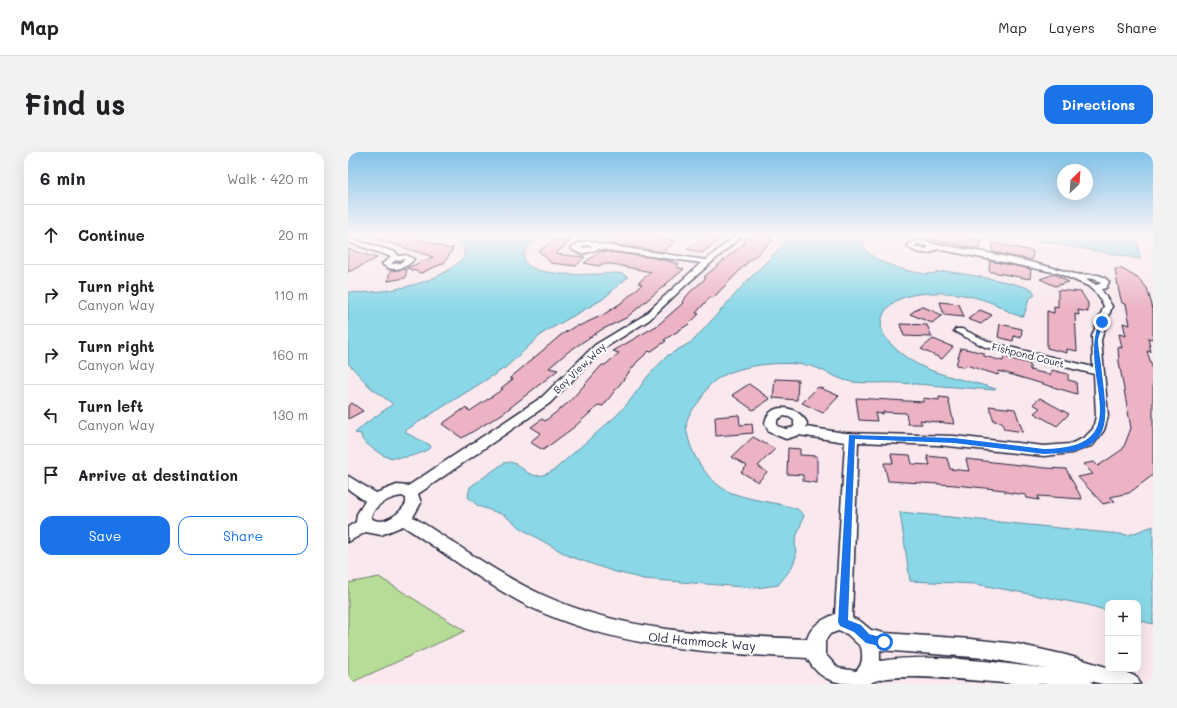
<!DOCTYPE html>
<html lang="en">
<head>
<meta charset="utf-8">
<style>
	:root { --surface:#fff; --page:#f2f2f2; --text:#202124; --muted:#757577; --line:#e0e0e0; --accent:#1a73e8 }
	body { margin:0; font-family:Mali,sans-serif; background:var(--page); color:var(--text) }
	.controls { position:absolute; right:12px; bottom:12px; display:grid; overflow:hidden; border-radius:8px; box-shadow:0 4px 16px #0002 }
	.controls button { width:36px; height:36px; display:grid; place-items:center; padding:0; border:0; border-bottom:1px solid var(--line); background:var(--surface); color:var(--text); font:20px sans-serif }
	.compass { position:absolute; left:709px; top:12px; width:36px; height:36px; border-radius:50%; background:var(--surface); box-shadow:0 4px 16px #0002; rotate:25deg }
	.stop { position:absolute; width:12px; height:12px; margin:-9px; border:3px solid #1a73e8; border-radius:50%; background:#fff }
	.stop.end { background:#1a73e8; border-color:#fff; box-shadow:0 1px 4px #0008 }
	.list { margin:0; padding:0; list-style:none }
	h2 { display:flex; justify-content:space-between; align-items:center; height:52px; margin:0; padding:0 16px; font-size:17px }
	h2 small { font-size:13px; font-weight:400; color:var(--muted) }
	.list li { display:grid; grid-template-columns:26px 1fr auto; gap:12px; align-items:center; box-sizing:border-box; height:60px; padding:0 16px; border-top:1px solid var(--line) }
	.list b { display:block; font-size:15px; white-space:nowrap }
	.list p { margin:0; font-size:13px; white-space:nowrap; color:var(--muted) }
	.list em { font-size:13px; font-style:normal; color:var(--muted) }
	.actions { display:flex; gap:8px; padding:12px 16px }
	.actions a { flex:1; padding:9px 0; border:1px solid var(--accent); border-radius:12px; text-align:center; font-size:14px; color:var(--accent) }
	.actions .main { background:var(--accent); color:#fff }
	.icon { flex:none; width:22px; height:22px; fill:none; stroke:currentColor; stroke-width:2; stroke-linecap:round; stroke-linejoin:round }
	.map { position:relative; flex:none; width:805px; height:532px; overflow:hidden; border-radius:12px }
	header { display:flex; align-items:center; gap:24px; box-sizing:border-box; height:56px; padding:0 20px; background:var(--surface); border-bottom:1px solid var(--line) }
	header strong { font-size:19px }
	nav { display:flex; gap:22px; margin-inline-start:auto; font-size:14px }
	.intro { display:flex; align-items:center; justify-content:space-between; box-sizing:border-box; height:96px; padding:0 24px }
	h1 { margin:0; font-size:28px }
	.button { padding:10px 18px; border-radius:12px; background:var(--accent); color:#fff; font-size:14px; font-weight:700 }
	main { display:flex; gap:24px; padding:0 24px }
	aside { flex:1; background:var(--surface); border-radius:12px; box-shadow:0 4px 16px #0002 }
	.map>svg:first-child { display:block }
	.green { fill:#b6dc97; stroke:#6c7f69 }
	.water { fill:#8ad8e7; stroke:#608fa2 }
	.building { fill:#ecb3c5; stroke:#22223b }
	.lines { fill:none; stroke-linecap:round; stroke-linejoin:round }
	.street-casing { stroke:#22223b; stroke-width:3 }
	.street { fill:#fff; fill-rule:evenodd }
	.route { fill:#1a73e8 }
	.labels { text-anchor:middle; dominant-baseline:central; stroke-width:4; stroke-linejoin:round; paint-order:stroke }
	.street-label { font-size:10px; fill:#22223b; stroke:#fff }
	.near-street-label { font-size:12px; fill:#22223b; stroke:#fff }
</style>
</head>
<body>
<header>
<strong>Map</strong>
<nav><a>Map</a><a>Layers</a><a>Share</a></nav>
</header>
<div class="intro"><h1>Find us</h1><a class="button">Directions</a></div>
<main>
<aside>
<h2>6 min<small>Walk · 420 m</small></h2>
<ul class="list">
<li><svg class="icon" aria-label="ahead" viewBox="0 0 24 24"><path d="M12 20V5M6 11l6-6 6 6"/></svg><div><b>Continue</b></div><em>20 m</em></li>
<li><svg class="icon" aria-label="right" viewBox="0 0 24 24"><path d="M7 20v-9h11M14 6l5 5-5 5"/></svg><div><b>Turn right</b><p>Canyon Way</p></div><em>110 m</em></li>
<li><svg class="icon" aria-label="right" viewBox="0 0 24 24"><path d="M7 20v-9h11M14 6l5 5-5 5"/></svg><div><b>Turn right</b><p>Canyon Way</p></div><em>160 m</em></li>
<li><svg class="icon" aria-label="left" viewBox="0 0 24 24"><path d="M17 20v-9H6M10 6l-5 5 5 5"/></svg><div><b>Turn left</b><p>Canyon Way</p></div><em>130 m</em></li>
<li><svg class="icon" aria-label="arrive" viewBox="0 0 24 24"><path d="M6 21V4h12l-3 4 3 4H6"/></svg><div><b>Arrive at destination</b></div></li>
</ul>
<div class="actions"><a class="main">Save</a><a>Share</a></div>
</aside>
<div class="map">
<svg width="805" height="532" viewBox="0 0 805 532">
	<rect width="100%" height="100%" fill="#f9e8ee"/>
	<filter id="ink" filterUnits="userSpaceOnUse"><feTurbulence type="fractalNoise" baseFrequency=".025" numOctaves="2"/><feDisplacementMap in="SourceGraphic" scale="8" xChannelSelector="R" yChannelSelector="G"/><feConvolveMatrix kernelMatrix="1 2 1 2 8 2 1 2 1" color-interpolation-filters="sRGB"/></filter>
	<g filter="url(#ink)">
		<path class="green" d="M31 425 117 479 0 532V431Z"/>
		<path class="water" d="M87 83H198C190 86 181 92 177 100 165 129 254 122 266 121L275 122 280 125 255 147 195 181 157 216 58 278V281L82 293 83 295C74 303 52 308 40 305 34 304 29 299 24 296 18 291 13 289 13 282L7 281 17 272 45 252 22 235 0 211V140C33 143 94 132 116 105V95L108 88Z
			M441 83H517C503 107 564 121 579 122 587 122 595 118 603 120 630 124 658 129 684 137L687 143 681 147 676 163 674 164C666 164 657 157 649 153 631 145 607 140 587 141 569 141 545 144 536 161 530 175 534 183 544 193 572 223 611 225 648 237L647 238C616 236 585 233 553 231 537 230 521 232 505 230 492 229 477 218 463 214 436 208 385 212 364 231 358 236 356 243 352 248 338 267 335 268 342 292 348 311 365 334 384 341 405 349 428 350 449 357L456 363 447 389 448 405 443 417 430 433 408 436 296 427 264 419 221 404 177 379 156 363 130 354 120 345 122 335 156 311C176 305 176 336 206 318L268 264 281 250 300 224 319 204 345 189 401 127 434 94Z
			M658 83H747L789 86 792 107Z
			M552 360 781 383 805 374V472L790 468V451H760V459L740 453 628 432 562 429Z"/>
		<path class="building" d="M23 83H59L102 97 106 95 96 111 73 121 59 116 85 105 23 85Z
			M275 83H292L328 89 315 100 262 92Z
			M358 83 370 86 368 87 371 88 354 101 339 97Z
			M404 83 424 84 422 88H426L401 109 365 146 362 145 348 161 351 162 341 172 316 188 318 189 302 200 301 199 289 210 255 254 251 253 225 276 195 298 182 290 193 281 183 275 194 267 197 269 221 250 254 213H257L271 201 265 199 310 173 335 151 334 150 342 140 358 126 356 125 395 92 396 93 397 85 402 86Z
			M580 83H608L634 88 631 97 580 87Z
			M207 87 223 89 207 102 237 105 228 114 203 111 191 99Z
			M645 91 685 99 684 108 644 100Z
			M0 97 22 104 29 106 0 120Z
			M253 99 308 106 331 112 328 115 336 117 278 166 253 178 221 199 201 216 210 218 154 262 114 286 94 272 117 256 122 259 155 237 153 236 165 227 162 226 213 183 229 173 231 174 255 163 273 151 289 137 294 132 290 131 303 120 264 112H254L251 114 236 111Z
			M642 109 683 117 682 127 644 120 641 119Z
			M59 117 57 126 40 129 42 119Z
			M767 117H774L791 127 799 136 805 157V187L800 186 803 200 799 199 805 218V323L781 341 762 345 767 349 755 352 730 325 745 322 735 312 746 310 750 314 775 297 783 276 771 210 770 195 774 196 771 182 778 184 775 171 782 173 778 152 774 151 771 140Z
			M706 122 721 130 707 134 692 127Z
			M710 138 733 140 740 151V160L730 158 731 163 727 162 729 199 719 197V201L699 196V159L706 161V154L710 155Z
			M592 150 611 152 616 165 596 163Z
			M573 154 594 163 584 171 562 162Z
			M632 158 644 163 633 172 620 167Z
			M552 172 579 173 584 185 556 184Z
			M652 172 674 177 673 186 666 184 665 189 650 185Z
			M585 187 605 195 594 207 573 197Z
			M613 196 636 201V204L655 209 656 205 682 212V218L703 223V218L720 222V228L728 230 729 242 651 219 650 223 618 213 617 215 608 213Z
			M427 227 450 228 449 248 425 246Z
			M401 232 422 247 405 258 384 243Z
			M470 235 491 244 475 261 454 251Z
			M591 245 600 246 606 272 572 268 574 272H560L558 261 535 260V262L527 261 529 269 511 268 508 246 575 250V246L591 248Z
			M692 246 721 262 709 274 686 261 692 256 685 252Z
			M4 251 15 259 0 267V254Z
			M641 254 667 257 675 280 656 277 654 270 646 269Z
			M391 263 392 273 404 272 405 281 368 284 367 265Z
			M405 285 427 297 410 314 419 320 410 330 393 320 399 314 384 305Z
			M440 296 452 297V303L469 304V331L455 329V323L439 322Z
			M543 302 562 303 564 312 582 313 579 304 599 306 602 317 621 319 618 307 698 316 718 317 734 347 690 344 691 348 679 346 678 343 657 340V338L607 333 540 329 536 311H545Z"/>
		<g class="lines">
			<g class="street-casing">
				<path id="street" d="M388 83H395L340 131 301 168 255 197 202 251 70 342 73 351 65 365C108 391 149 422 195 443 277 481 370 483 459 487 463 473 474 468 487 462L497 290 451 283 438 287 421 280 417 271C421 248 451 254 459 271L458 275 497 281 606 284 696 294 722 292 736 286 745 277 748 264 746 222 637 195 606 179 608 177H614L644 191 745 215 744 184 756 154 750 143 740 134 710 121 589 97C581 104 566 102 559 93 566 87 578 87 586 92 633 99 681 108 727 122 739 125 751 118 761 130L758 136 753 137 764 154 753 188 760 264 756 278 745 293 723 301 696 304 590 293 510 290 504 466 512 469 523 478 536 481 623 487 669 492 718 503 782 522 789 525 792 532H754L743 529 745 532C719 532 693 532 668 532 644 531 537 517 522 532 492 532 473 532 459 506 365 501 269 497 182 455 137 432 97 401 55 374L33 383 18 380 0 390V375L8 370 9 362 17 349 0 337V324L28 341 49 333 60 334 194 245 247 193 295 164 353 111 251 97 234 102 226 99 223 96C230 90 243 86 251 92L358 108ZM570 92 579 94 581 96 573 97 567 94ZM236 94 242 93 244 95 232 96ZM737 126 745 127 753 131 748 133ZM435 264 441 265 446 268V275L438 277 429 274V268ZM54 344 58 346V351C53 361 35 375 23 366 26 352 41 346 54 344ZM490 479 499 482 513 495C515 504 515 513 508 519L490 516 477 502V489L482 482ZM532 498 638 506 699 517C647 510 583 501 532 509Z
					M0 86 47 100 51 104 58 103 66 107C59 117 43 121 34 112L43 105 41 104 0 90ZM57 107 52 111 43 112 46 109Z"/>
			</g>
			<use href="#street" class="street"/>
		</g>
	</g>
	<linearGradient id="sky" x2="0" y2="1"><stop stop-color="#82c2e8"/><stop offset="0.53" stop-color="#fcf5f7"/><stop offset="1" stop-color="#fcf5f7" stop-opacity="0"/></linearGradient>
	<rect width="805" height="157" fill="url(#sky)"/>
	<path class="route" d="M752 169 756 170C754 176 751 182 750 188 750 196 752 205 753 213 759 269 770 301 696 302L606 291 507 287 500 468 513 473 521 482 540 487 541 490 540 493 536 495 518 491 506 480 492 474 490 470 501 283 606 286 696 297C795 296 727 222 752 169Z"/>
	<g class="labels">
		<g class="street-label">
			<text transform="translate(680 203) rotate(14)">Fishpond Court</text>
			<text transform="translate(231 216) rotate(-44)">Bay View Way</text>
		</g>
		<g class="near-street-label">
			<text transform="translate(354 489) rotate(5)">Old Hammock Way</text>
		</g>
	</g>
</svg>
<div class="controls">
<button>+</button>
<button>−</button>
</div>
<svg class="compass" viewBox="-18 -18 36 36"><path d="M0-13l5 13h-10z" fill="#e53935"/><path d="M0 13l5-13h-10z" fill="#757577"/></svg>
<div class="stop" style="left:536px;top:490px"></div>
<div class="stop end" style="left:754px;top:170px"></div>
</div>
</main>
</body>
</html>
